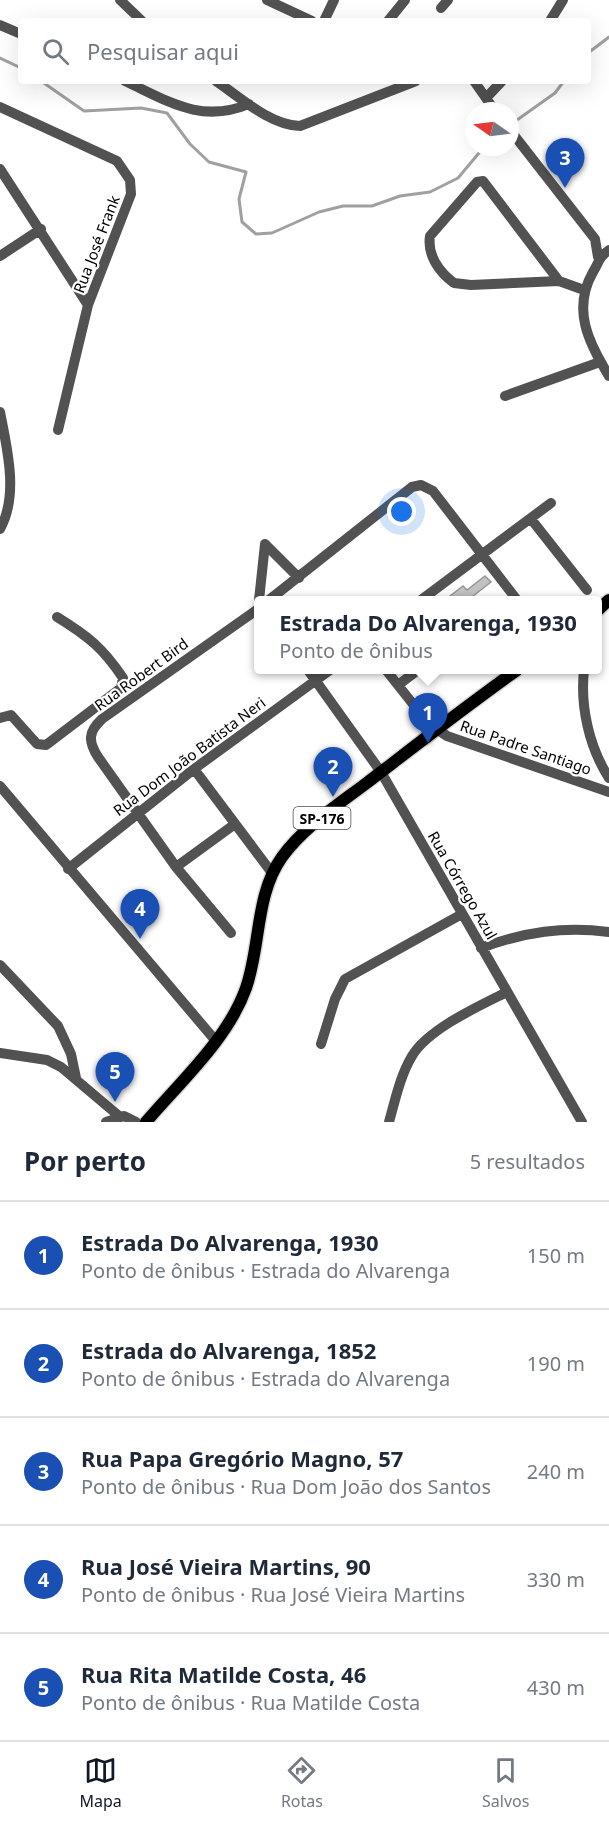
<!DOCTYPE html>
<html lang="pt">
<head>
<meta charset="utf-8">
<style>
	:root { --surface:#fff; --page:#f2f2f3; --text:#1f2937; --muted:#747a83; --line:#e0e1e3; --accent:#111827 }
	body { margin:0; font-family:"Noto Sans",sans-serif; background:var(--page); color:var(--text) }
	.compass { position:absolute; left:465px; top:102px; width:54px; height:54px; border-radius:50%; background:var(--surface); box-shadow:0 6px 24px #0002; rotate:284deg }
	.you { position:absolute; left:402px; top:512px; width:21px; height:21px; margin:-15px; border:4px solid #fff; border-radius:50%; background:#1a73e8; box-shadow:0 0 0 9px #1a73e833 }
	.badge { display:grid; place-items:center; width:39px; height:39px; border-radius:50%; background:var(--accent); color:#fff; font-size:20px; font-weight:700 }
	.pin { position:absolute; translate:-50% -50px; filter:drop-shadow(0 2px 3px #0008) }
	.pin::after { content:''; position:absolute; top:32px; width:21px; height:18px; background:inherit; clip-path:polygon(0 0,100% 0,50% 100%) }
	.popup { position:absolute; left:254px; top:596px; width:348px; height:78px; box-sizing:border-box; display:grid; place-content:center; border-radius:6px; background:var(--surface); filter:drop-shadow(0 2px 4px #0005); font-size:20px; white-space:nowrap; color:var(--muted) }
	.popup b { font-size:22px; color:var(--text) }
	.popup::after { content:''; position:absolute; left:50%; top:100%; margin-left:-12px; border:12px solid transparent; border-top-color:var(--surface) }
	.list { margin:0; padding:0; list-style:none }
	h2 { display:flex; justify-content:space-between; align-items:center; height:78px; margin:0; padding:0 24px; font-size:26px }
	h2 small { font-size:20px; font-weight:400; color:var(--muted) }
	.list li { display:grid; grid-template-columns:39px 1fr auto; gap:18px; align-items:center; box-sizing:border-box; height:108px; padding:0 24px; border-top:2px solid var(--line) }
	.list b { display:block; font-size:22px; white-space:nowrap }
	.list p { margin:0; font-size:20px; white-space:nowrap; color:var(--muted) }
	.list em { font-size:20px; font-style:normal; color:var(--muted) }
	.icon { flex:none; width:33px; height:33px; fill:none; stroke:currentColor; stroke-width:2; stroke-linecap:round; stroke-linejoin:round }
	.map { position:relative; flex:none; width:609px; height:1122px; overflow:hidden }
	.search { position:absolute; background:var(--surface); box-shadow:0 6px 24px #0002; left:18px; right:18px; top:18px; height:66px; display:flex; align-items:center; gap:15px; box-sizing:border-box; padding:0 21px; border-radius:6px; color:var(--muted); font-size:22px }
	.sheet { height:618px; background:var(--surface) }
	nav { display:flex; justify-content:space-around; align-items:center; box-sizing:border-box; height:84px; border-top:2px solid var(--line); background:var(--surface); font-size:16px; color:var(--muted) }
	nav a { display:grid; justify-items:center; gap:3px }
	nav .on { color:var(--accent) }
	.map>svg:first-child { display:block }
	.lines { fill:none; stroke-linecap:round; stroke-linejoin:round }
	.stream { stroke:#a0a0a0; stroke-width:3 }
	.building { fill:#c2c2c2; stroke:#969696; stroke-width:1.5 }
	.major-casing { stroke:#dbdbdb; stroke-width:15 }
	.minor { stroke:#525252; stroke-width:10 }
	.major { stroke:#000; stroke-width:12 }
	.labels { text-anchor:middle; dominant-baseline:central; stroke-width:4.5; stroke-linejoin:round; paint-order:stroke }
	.shield { fill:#fff; stroke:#4c4c4c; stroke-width:1.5 }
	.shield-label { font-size:14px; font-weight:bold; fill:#000 }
	.street-label { font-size:15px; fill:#000; stroke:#fff }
</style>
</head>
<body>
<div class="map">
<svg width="609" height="1122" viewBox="0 0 609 1122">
	<rect width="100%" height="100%" fill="#fff"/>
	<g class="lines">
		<path class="stream" d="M588 53 609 37
			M0 58 21 68
			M41 81 84 111 141 108 167 113 190 144 209 162 246 172 239 199 242 222 256 234 272 233 319 212 343 206H372L400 196 430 192 458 178 484 147
			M510 125 555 93 564 81"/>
	</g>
	<path class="building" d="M485 576 491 582 468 600H445L463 586 467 590Z"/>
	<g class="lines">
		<g class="major-casing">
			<path id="major" d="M598 610 609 600
				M146 1122C181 1081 228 1039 246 988 261 945 255 895 282 857 303 828 336 806 364 785 415 746 465 707 517 670"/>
		</g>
		<path class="minor" d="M120 0 142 21
			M267 0 312 21
			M441 8 448 0
			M324 21 334 0
			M388 21 405 0
			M550 21 563 0
			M0 25 21 34
			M125 81C168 101 201 124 249 104
			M216 81C241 98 270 125 300 126L416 81
			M474 81 495 111
			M486 98 502 81
			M0 107 117 161 130 180 131 194 88 305 58 430
			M510 130 595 239 598 257
			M0 169 88 305
			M609 250C599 257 599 262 593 272 572 309 588 342 609 376
			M0 256 41 229
			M559 281 483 181 477 182 430 236C427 255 439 272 454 283L471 285 559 281 584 290
			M505 396 600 362
			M0 412C7 448 19 495 0 529
			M531 519 587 590
			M259 600 265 544 299 578
			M269 600 412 487 421 485 433 491 517 600
			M421 600 551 503
			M308 670 381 772 582 1122
			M386 670 428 723 447 736 609 792
			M584 670C580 706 589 747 609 778
			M398 685 418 670
			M0 718 11 715 37 744 46 745 121 688 123 678C103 648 88 636 57 617
			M194 769 272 873
			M0 786 215 1040
			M176 867 235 824
			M68 869 194 769 330 670
			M231 933 176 867 98 757C88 741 88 732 102 719L258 609
			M481 948C524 932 564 926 609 932
			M0 965 58 1026 71 1054 76 1078
			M321 1044 335 999 345 979 462 914
			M0 1053 47 1060 61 1067 119 1116
			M106 1122 124 1116 136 1122
			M389 1122C395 1101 400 1076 412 1056 428 1029 479 1006 507 992"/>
		<use href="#major" class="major"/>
	</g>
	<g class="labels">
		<rect class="shield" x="293.5" y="807" width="57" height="22" rx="4.5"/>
		<g class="shield-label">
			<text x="322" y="818">SP-176</text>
		</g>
		<g class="street-label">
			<text transform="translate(96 244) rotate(-69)">Rua José Frank</text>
			<text transform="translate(141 674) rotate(-36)">Rua Robert Bird</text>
			<text transform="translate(526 747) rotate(19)">Rua Padre Santiago</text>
			<text transform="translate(189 756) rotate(-37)">Rua Dom João Batista Neri</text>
			<text transform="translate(463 885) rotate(60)">Rua Córrego Azul</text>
		</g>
	</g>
</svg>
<svg class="compass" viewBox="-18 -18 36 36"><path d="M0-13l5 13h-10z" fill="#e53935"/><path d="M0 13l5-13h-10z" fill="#747a83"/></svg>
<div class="you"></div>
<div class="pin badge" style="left:428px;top:743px;background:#1a4fb4">1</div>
<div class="popup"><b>Estrada Do Alvarenga, 1930</b>Ponto de ônibus</div>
<div class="pin badge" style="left:333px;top:797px;background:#1a4fb4">2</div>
<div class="pin badge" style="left:565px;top:188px;background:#1a4fb4">3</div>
<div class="pin badge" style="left:140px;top:939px;background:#1a4fb4">4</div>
<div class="pin badge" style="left:115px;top:1102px;background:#1a4fb4">5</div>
<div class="search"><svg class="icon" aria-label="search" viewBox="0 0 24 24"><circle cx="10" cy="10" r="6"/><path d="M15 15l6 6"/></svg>Pesquisar aqui</div>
</div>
<section class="sheet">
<h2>Por perto<small>5 resultados</small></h2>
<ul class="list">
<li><span class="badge" style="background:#1a4fb4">1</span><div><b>Estrada Do Alvarenga, 1930</b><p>Ponto de ônibus · Estrada do Alvarenga</p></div><em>150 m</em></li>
<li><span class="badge" style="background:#1a4fb4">2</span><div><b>Estrada do Alvarenga, 1852</b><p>Ponto de ônibus · Estrada do Alvarenga</p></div><em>190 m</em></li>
<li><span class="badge" style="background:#1a4fb4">3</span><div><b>Rua Papa Gregório Magno, 57</b><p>Ponto de ônibus · Rua Dom João dos Santos</p></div><em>240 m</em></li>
<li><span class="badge" style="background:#1a4fb4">4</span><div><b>Rua José Vieira Martins, 90</b><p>Ponto de ônibus · Rua José Vieira Martins</p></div><em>330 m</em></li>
<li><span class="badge" style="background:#1a4fb4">5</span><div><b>Rua Rita Matilde Costa, 46</b><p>Ponto de ônibus · Rua Matilde Costa</p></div><em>430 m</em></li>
</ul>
</section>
<nav>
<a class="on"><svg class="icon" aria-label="map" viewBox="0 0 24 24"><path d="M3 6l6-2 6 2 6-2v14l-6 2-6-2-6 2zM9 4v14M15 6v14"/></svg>Mapa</a>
<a><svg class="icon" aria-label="directions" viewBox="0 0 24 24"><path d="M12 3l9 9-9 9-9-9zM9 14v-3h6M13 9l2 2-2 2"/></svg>Rotas</a>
<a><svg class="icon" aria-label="saved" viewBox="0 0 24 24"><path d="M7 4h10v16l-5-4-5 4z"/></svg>Salvos</a>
</nav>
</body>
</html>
